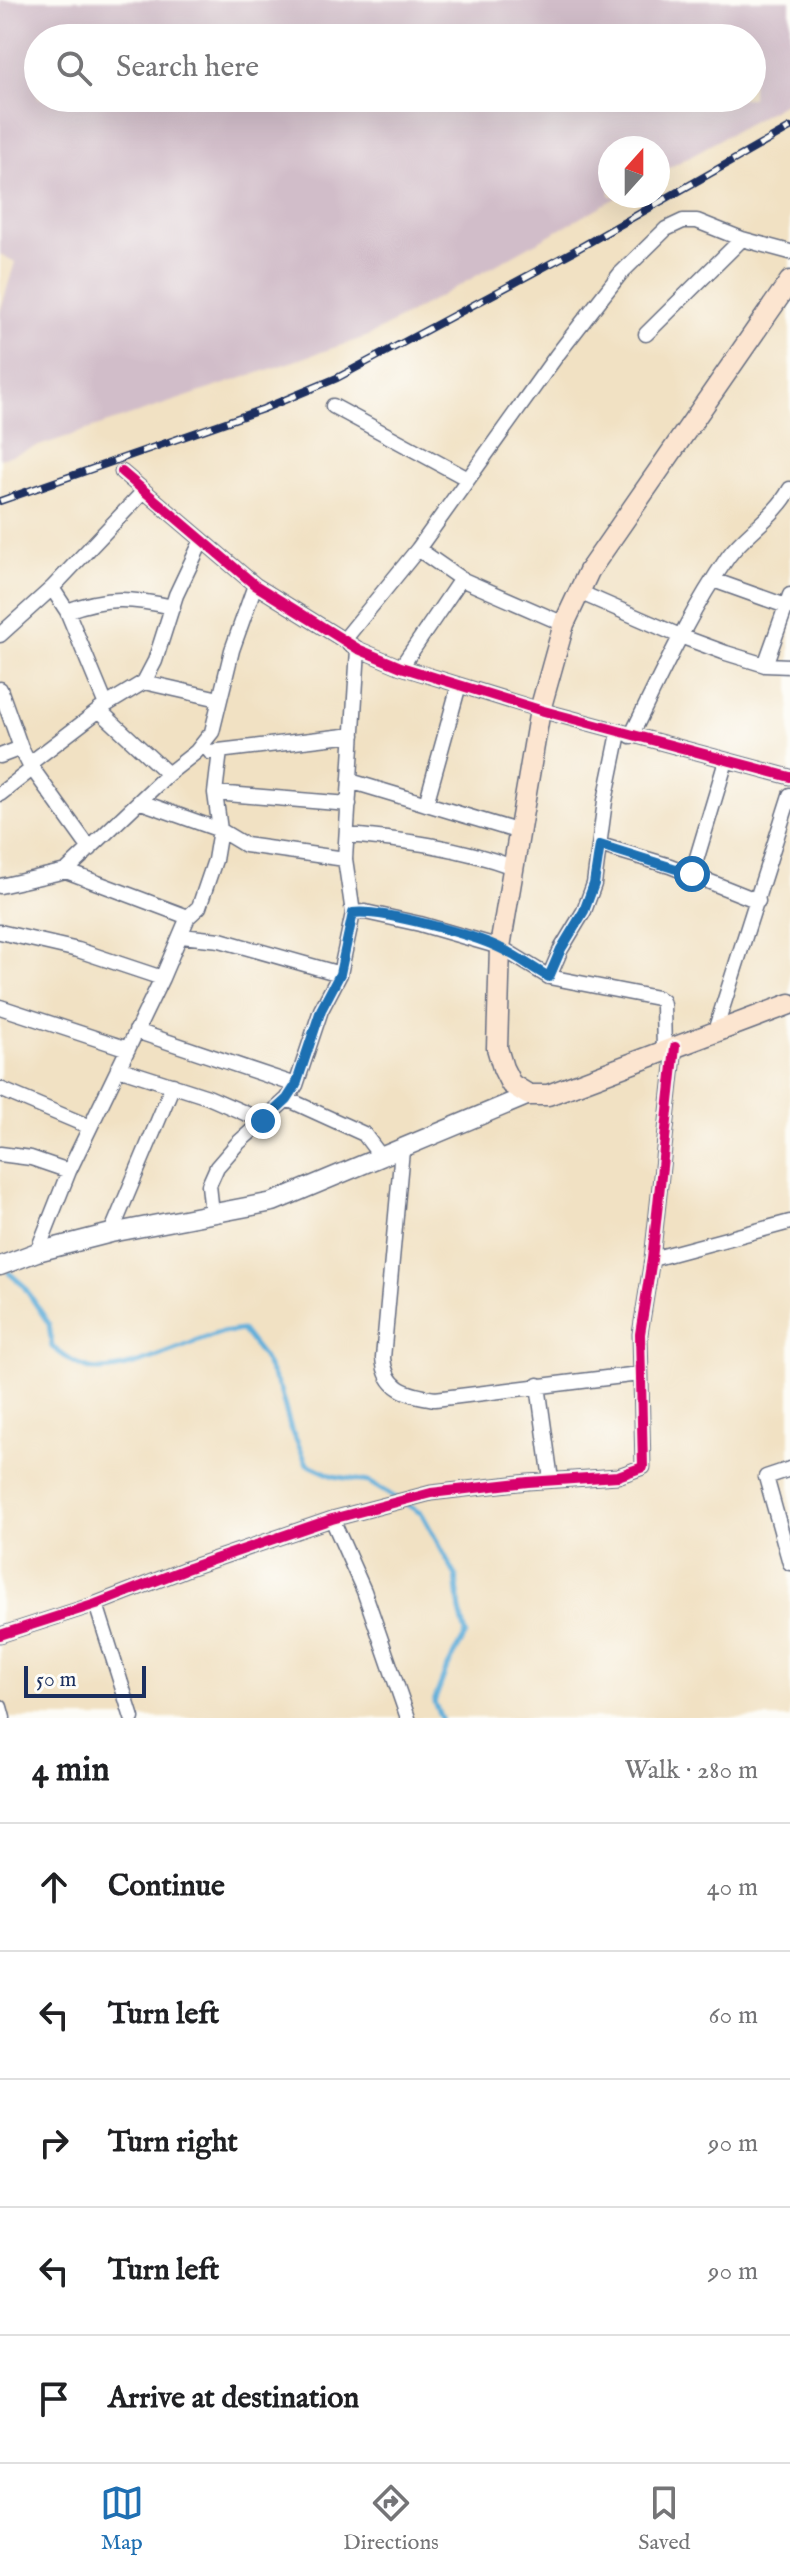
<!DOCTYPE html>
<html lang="en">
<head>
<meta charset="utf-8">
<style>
	:root { --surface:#fff; --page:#f6f6f6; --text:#202124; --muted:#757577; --line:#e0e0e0; --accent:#1f6fb2 }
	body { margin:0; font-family:"IM FELL English",serif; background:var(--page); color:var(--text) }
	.compass { position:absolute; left:598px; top:136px; width:72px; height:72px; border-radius:50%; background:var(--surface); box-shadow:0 8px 32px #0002; rotate:21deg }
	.scale { position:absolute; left:24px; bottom:20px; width:122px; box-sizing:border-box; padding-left:8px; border:4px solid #1b2f5e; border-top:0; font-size:22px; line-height:28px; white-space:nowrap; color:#1b2f5e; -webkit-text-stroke:6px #fdfcf7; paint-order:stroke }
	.stop { position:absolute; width:24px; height:24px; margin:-18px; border:6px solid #1f6fb2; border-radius:50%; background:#fff }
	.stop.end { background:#1f6fb2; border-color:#fff; box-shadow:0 2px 8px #0008 }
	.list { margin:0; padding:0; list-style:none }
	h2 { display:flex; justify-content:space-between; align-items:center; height:104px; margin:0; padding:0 32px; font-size:34px }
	h2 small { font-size:26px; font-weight:400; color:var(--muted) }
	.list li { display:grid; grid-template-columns:52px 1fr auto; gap:24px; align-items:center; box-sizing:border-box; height:128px; padding:0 32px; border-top:2px solid var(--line) }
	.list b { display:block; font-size:30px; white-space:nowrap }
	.list em { font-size:26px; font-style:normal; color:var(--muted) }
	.icon { flex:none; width:44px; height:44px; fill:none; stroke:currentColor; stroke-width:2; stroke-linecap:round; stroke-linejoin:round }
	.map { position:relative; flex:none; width:790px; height:1718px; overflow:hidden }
	.search { position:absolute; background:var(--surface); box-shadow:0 8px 32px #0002; left:24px; right:24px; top:24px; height:88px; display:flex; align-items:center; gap:20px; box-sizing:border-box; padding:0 28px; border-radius:44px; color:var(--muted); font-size:30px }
	.sheet { height:744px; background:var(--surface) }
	nav { display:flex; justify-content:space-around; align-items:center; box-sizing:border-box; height:112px; border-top:2px solid var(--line); background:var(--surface); font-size:22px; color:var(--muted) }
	nav a { display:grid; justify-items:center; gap:4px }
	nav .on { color:var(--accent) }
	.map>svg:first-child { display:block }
	.industrial { fill:#d1bdc9; fill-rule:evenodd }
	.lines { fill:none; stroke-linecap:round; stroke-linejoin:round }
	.stream { stroke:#60afda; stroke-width:5 }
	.minor-casing { stroke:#666d81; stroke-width:17 }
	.tertiary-casing { stroke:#666d81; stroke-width:21 }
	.secondary-casing { stroke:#666d81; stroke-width:23 }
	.minor { stroke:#fff; stroke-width:14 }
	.tertiary { stroke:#fff; stroke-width:18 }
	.secondary { stroke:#fce5d0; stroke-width:20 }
	.rail-casing { stroke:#1b2f5e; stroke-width:8 }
	.rail { stroke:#fdfcf7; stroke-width:5; stroke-dasharray:15; stroke-linecap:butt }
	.cycleway-casing { stroke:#fdfcf7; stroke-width:15 }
	.cycleway { stroke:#d6006c; stroke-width:10 }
	.route { stroke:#1f6fb2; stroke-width:10 }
</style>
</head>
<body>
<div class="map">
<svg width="790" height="1718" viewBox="0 0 790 1718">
	<rect width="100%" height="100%" fill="#fdfcf7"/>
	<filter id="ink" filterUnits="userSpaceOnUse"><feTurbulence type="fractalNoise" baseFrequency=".0125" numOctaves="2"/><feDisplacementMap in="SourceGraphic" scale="16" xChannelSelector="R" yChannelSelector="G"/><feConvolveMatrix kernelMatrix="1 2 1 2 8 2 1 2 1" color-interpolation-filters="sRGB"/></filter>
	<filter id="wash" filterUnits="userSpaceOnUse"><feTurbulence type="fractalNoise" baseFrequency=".006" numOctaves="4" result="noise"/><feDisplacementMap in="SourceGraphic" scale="32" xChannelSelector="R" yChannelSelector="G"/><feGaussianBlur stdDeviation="1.8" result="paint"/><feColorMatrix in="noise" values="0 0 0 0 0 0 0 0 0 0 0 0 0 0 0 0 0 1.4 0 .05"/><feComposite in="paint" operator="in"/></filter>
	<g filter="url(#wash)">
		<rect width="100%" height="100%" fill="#f1e1c3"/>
		<path class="industrial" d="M0 0H790V100L658 174V148H610V196H619L369 336 0 459V312L15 262 0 254ZM38 38H752V98H38Z"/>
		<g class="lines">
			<path class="stream" d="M9 1273 23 1285 49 1324 52 1347C64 1356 75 1365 90 1369 121 1376 186 1344 217 1334 225 1332 233 1331 242 1330L263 1357 280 1390 290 1426 307 1464 333 1476 369 1482 397 1499
				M406 1504 422 1514 456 1576 460 1611 466 1634 446 1670 434 1702 441 1718"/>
		</g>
	</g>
	<g filter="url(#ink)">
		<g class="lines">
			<g class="minor-casing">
				<path id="minor" d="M646 334 742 239
					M333 406 468 479
					M122 472 255 585 358 649 401 667 540 710 790 777
					M418 549 461 579 564 624
					M713 580 786 606
					M52 588 67 611 106 705
					M579 592 680 636 726 653 765 665 790 666
					M67 611C107 596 132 598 173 607
					M0 635 52 588 144 491
					M344 640 418 549 557 355 620 274 666 229 683 221H697L742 239 790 252
					M765 665 790 595
					M401 667 461 579
					M144 682 219 699
					M0 689 21 748 29 764 90 849
					M99 710 168 774
					M631 736C661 675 689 613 728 557 746 532 775 517 790 489
					M210 752 353 735
					M0 756 21 748
					M29 764 106 705 144 682 155 661 176 595 202 540
					M350 781 520 832
					M215 793 349 804
					M0 794 32 769
					M141 802 220 830 245 845 345 859
					M426 804 459 685
					M347 835C405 840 458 847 513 867
					M600 845 670 866 758 901
					M66 871 188 917
					M692 874 726 761
					M0 886 66 871 168 774 196 752 212 732 232 650 255 585
					M353 913 365 912 420 924 500 947 549 977 657 998 662 1001 663 1005 664 1051
					M0 932 78 950 162 978
					M181 936 220 940 340 974
					M549 977 561 949 584 911 594 884 605 801 619 733
					M0 1007 128 1049
					M136 1031 296 1085
					M715 1031 790 795
					M118 1068 208 1097 263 1121
					M0 1089 90 1127
					M287 1099 364 1134 382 1158
					M402 1150 383 1358C386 1390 406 1394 435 1399L639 1374
					M0 1154 31 1158 69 1171
					M212 1213 209 1185 217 1167 237 1144 287 1099 296 1085 321 1010 340 974 353 913 345 859 358 649
					M111 1233 173 1085
					M37 1252 69 1171 162 978 188 917 199 907 215 860 220 830 215 793 220 751
					M652 1259 790 1222
					M538 1385 551 1480
					M790 1469 766 1477 790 1563
					M332 1519 364 1591 408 1718
					M96 1604 132 1718
					M0 1635 96 1604 186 1569 332 1519 431 1493 528 1482 618 1476 643 1467 640 1334 652 1259 675 1047
					M0 1707 3 1718"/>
			</g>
			<g class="tertiary-casing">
				<path id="tertiary" d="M0 1266 37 1252 111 1233 273 1202 529 1095"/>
			</g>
			<g class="secondary-casing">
				<path id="secondary" d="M790 281 589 571 564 624 540 710 500 947 497 1048 503 1068 511 1084 529 1095H548L790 1004"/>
			</g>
			<use href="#minor" class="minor"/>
			<use href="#tertiary" class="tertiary"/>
			<use href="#secondary" class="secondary"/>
			<g class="rail-casing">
				<path id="rail" d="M0 501 263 409 337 378 572 252 790 128"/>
			</g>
			<use href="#rail" class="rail"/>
			<g class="cycleway-casing">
				<path id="cycleway" d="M122 472 255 585 358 649 401 667 540 710 790 777
					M0 1635 96 1604 186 1569 332 1519 431 1493 528 1482 618 1476 643 1467 640 1334 652 1259 675 1047"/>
			</g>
			<use href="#cycleway" class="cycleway"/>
		</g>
	</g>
	<g class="lines" filter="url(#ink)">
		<path class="route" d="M263 1121 287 1099 296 1085 321 1010 340 974 353 913C380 909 474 935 500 948 517 956 533 968 549 977L561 949 584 911 594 884 600 845 692 874"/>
	</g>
</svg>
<svg class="compass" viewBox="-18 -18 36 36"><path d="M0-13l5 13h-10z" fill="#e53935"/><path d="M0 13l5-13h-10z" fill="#757577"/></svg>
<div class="scale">50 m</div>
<div class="stop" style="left:692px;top:874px"></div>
<div class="stop end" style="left:263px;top:1121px"></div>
<div class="search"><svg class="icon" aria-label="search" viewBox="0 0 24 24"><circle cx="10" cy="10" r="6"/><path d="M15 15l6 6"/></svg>Search here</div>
</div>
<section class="sheet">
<h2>4 min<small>Walk · 280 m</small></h2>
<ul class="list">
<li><svg class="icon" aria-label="ahead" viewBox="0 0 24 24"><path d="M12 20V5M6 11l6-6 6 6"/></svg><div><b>Continue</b></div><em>40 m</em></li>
<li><svg class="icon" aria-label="left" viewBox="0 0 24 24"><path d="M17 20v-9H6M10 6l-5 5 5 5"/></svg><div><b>Turn left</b></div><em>60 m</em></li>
<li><svg class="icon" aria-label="right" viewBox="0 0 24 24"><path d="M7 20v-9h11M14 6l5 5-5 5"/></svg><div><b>Turn right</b></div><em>90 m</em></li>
<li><svg class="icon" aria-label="left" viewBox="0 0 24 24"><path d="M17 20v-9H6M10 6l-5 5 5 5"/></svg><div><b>Turn left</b></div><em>90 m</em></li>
<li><svg class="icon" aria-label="arrive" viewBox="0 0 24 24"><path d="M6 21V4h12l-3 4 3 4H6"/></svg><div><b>Arrive at destination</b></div></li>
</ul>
</section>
<nav>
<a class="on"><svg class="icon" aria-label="map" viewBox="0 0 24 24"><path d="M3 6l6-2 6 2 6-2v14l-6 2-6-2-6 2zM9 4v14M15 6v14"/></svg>Map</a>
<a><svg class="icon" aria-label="directions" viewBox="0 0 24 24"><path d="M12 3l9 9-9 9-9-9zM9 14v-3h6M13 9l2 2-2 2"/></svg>Directions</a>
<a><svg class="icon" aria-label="saved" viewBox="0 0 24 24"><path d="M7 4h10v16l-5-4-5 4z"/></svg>Saved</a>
</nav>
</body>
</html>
